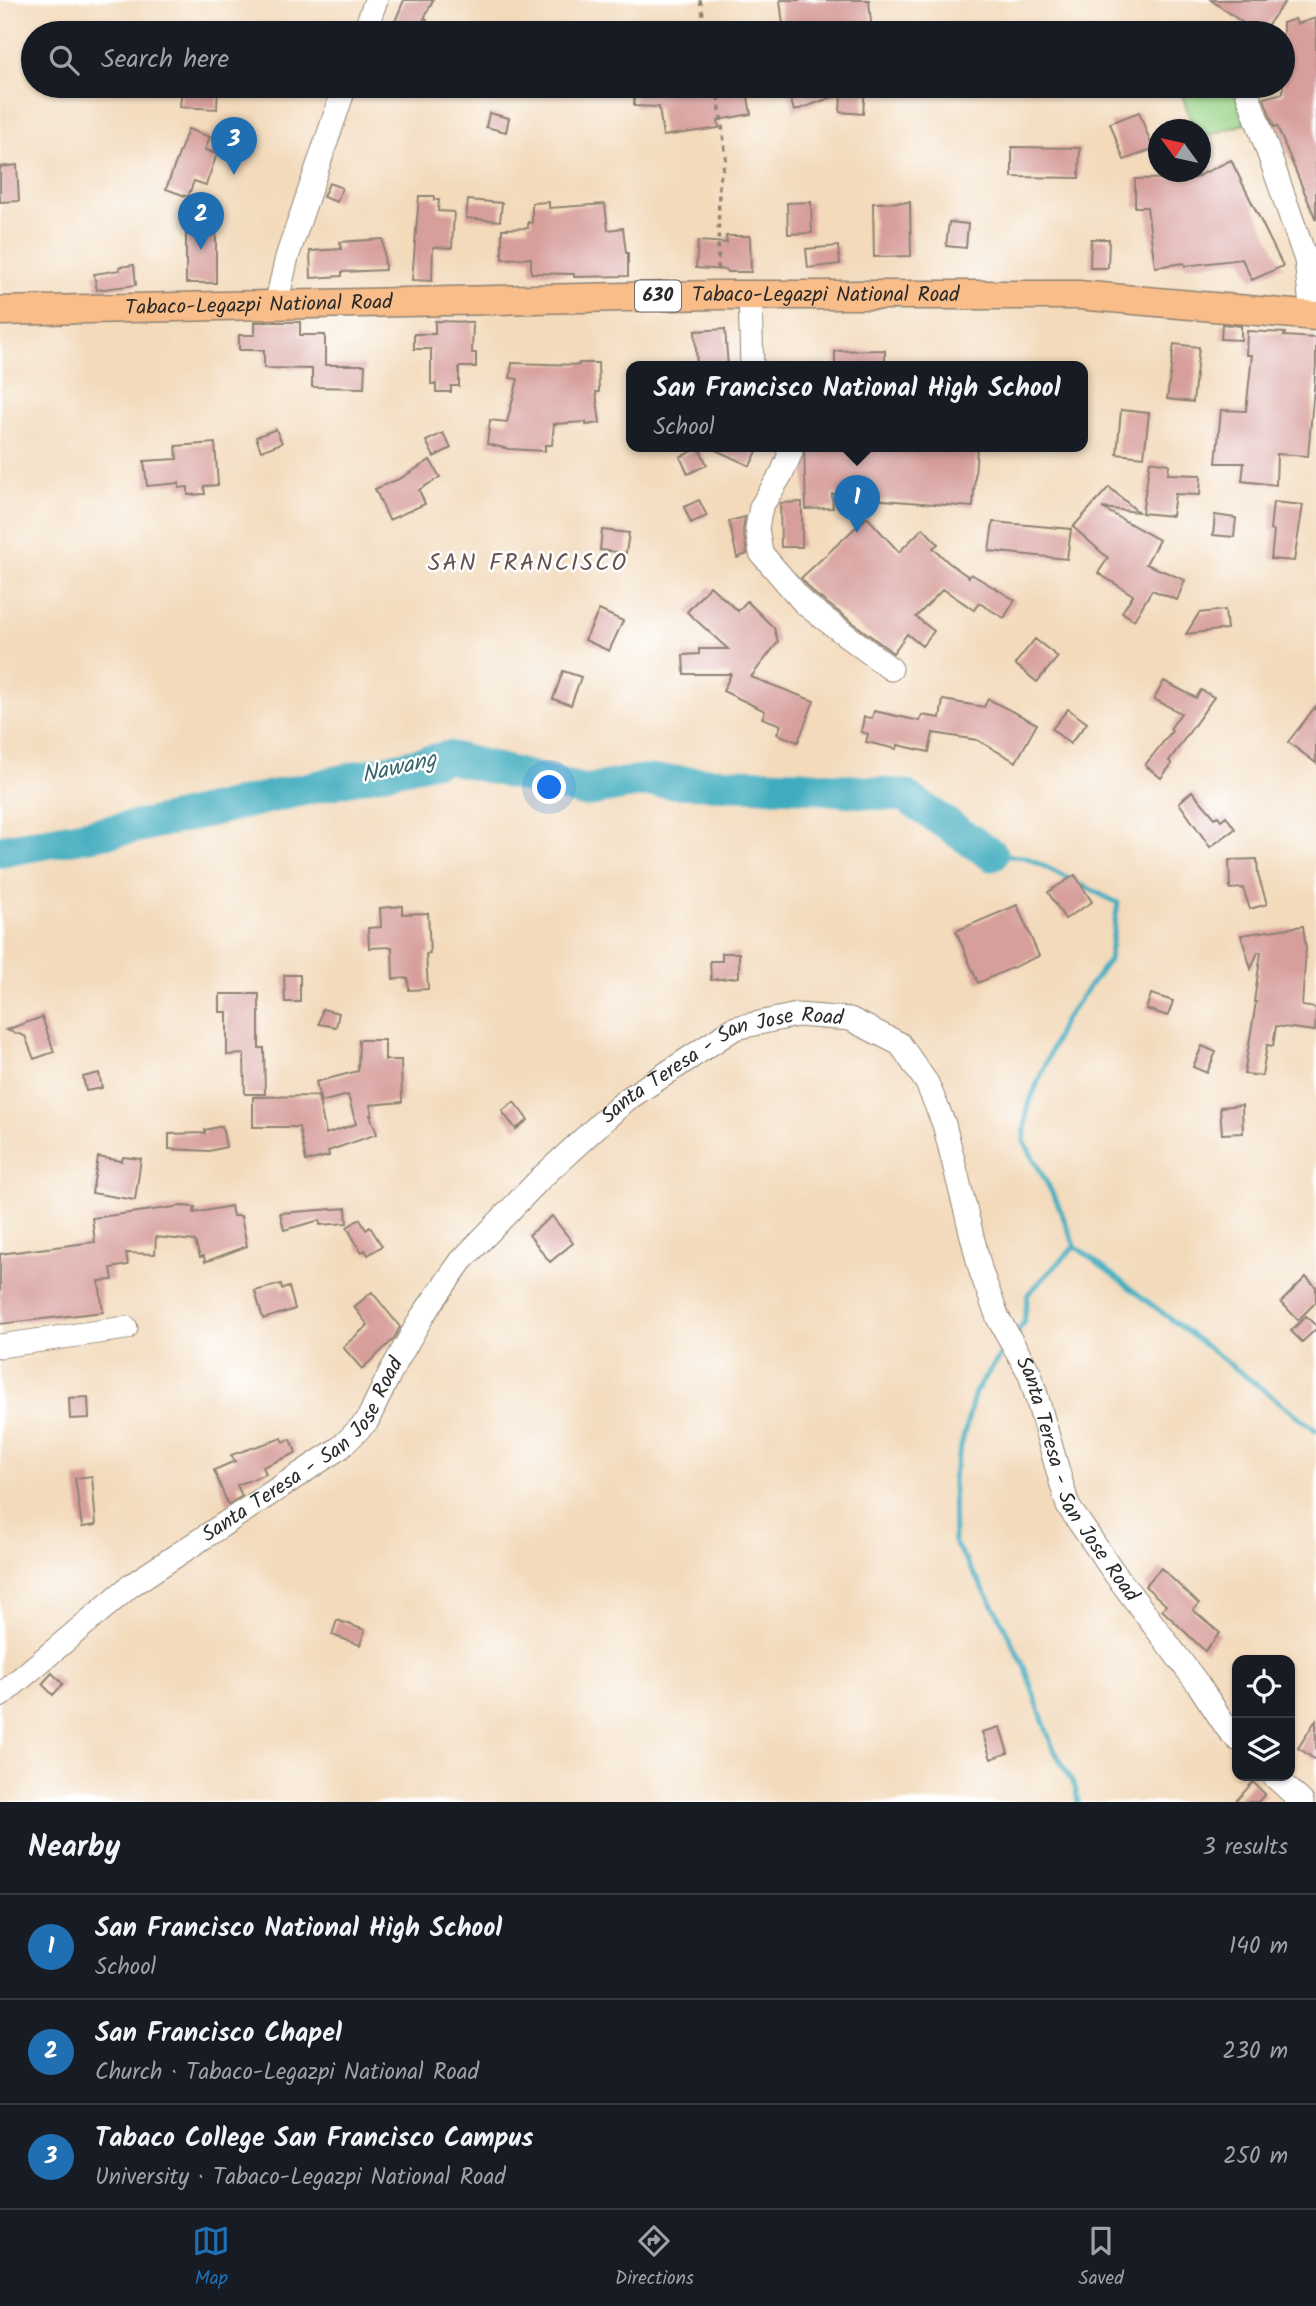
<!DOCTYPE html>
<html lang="en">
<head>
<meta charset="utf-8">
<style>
	:root { --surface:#171b24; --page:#20242c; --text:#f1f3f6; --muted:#9ea1a6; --line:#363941; --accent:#1f6fb2 }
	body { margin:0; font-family:Kalam,sans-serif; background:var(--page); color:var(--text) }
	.controls { position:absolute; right:21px; bottom:21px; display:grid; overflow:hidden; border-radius:14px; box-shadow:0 2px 5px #0004 }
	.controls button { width:63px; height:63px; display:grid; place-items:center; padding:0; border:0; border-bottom:2px solid var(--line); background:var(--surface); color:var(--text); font:35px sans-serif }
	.compass { position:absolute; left:1148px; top:119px; width:63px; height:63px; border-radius:50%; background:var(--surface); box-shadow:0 2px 5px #0004; rotate:303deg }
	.you { position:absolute; left:550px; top:788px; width:24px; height:24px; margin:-18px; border:5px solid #fff; border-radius:50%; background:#1a73e8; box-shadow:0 0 0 10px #1a73e833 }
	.badge { display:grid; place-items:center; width:46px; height:46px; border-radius:50%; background:var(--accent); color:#fff; font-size:23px; font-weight:700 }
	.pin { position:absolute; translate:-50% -58px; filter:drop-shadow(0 2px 4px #0008) }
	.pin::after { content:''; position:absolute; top:37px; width:24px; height:21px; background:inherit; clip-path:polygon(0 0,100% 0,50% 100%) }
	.popup { position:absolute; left:626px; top:361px; width:462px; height:91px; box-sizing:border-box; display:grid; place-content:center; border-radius:14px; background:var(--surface); filter:drop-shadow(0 2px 5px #0005); font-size:23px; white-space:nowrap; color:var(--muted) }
	.popup b { font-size:26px; color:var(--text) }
	.popup::after { content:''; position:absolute; left:50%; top:100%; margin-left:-14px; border:14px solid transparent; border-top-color:var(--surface) }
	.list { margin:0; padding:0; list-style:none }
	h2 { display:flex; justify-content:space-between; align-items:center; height:91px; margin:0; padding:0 28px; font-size:30px }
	h2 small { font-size:23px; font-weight:400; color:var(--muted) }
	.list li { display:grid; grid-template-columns:46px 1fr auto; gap:21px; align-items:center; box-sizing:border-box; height:105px; padding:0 28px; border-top:2px solid var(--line) }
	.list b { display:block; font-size:26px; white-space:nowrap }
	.list p { margin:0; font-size:23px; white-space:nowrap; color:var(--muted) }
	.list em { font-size:23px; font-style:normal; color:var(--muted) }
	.icon { flex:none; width:38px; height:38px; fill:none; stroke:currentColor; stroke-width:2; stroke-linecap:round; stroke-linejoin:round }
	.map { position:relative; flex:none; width:1316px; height:1802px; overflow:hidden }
	.search { position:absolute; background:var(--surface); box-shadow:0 2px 5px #0004; left:21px; right:21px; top:21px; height:77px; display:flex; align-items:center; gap:18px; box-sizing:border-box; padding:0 24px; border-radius:38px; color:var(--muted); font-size:26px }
	.sheet { height:406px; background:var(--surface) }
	nav { display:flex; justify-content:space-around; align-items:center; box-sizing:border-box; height:98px; border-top:2px solid var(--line); background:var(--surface); font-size:19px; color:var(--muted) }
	nav a { display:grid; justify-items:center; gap:4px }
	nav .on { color:var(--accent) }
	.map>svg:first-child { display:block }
	.green { fill:#99d387; stroke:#627f59; stroke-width:2 }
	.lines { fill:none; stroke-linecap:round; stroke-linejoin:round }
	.stream { stroke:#3facbe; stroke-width:5 }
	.river { stroke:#3facbe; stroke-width:33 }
	.building { fill:#d79f9b }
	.minor-casing { stroke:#8f8273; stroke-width:25 }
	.major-casing { stroke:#8f8273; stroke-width:31 }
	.path { stroke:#8f8273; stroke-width:3.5; stroke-dasharray:5 5; stroke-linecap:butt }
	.minor { stroke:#fff; stroke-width:23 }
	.major { stroke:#f8bd89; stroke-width:28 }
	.labels { text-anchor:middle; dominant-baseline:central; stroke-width:5; stroke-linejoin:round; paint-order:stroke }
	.shield { fill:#fff; stroke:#6b6b6b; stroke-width:2 }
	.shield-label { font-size:19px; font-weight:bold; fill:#2b2b2b }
	.street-label { font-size:21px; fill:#2b2b2b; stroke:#fff }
	.water-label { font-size:23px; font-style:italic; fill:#34656d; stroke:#fff }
	.quarter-label { font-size:24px; letter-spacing:2px; fill:#675452; stroke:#fff }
</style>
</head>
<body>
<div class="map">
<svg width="1316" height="1802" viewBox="0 0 1316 1802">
	<rect width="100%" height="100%" fill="#fff"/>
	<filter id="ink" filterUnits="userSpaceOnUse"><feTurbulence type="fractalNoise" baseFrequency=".0143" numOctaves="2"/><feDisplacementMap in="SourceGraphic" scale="14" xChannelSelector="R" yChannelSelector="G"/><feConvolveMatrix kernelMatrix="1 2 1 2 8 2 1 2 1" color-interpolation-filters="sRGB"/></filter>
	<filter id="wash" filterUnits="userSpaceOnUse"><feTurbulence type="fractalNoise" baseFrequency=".00686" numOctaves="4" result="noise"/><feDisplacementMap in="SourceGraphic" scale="28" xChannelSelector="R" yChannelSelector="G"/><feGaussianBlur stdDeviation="1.57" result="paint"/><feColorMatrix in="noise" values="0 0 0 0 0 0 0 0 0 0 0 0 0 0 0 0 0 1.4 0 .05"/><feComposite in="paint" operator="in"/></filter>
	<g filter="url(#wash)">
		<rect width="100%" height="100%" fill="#f3dabb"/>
		<path class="green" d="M1179 86H1233L1246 123 1201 138 1200 130 1194 129Z"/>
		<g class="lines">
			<path class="stream" d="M992 855 1025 857 1118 903 1109 960 1063 1022 1027 1108 1024 1141 1057 1202 1075 1246 1028 1294 1024 1322 1014 1337
				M1075 1246 1316 1430
				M1006 1347 975 1392 953 1478 954 1542 996 1610 1024 1666 1052 1746 1075 1787 1078 1802"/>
			<path class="river" d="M0 851 145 825 448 757 585 791 642 781 801 786 905 796 992 855"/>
		</g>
		<g id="blocks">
			<path class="building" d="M404 0H433L424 19 427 20 422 33H390Z
				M780 0H869L872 33H819L818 28 784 33Z
				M1211 0H1286L1262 33H1257Z
				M1316 18V220L1277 126 1274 127 1264 98 1283 93V23L1295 19 1297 24Z
				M182 86H218L217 109 180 107Z
				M635 86H746L751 114 718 120 719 128 663 136 659 107 634 106Z
				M787 86H865L863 114 840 112 841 94 794 111Z
				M1139 112 1153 149 1124 160 1110 123Z
				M489 113 509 118 506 132 486 127Z
				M188 129 210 137 205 150 217 154 206 185 194 181 188 197 166 189Z
				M1012 147 1080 148 1079 178 1012 177Z
				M1231 160 1283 266 1252 280 1242 259 1185 266 1184 263 1155 267 1147 207H1135V179L1194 178Z
				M17 165 19 201 0 202V167Z
				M329 183 342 188 337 202 323 197Z
				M419 196H434V200H439L438 211 454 212 452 248 433 247 432 281 412 280Z
				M468 200 502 203 500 221 466 218Z
				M549 202V208L605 204 608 230 623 228 626 253H628V276L574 277V274L531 273V258L502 259V229L528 228V222L532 223V203Z
				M811 202 812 233 788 234 787 203Z
				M910 202 911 256 874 257 873 203Z
				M186 218H216V283H186Z
				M949 222 968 224 966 248 946 246Z
				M726 236H750L751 272H727V270L696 268 698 241 727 243Z
				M383 239 385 270 342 272V276L311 278 310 251 341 249 340 242Z
				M1091 239H1109L1108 268H1090Z
				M838 246 840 264 808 268 806 249Z
				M134 265 136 285 97 290 94 274 120 270 119 267Z
				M435 321 473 322 472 353H476V367H459V386H451V392H436V384H431V349H414V334H435Z
				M255 322H300V335H325V365H365L364 388 312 387V369L264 368V350H239V335H255Z
				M1222 324 1241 326V340L1221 339Z
				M725 329 728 367H697L695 331Z
				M1247 331 1285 333 1284 336 1316 338V365L1308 456 1277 454 1276 485 1242 481 1244 463H1216L1221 410 1246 411 1252 355H1246Z
				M1174 344 1199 347 1193 402 1167 399Z
				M885 350V367H835V351Z
				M512 363 579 365V363H598L599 392H596L600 423 586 425V422L554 424 552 445H545V451L509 449 487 444 490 420 507 422 518 379 510 378Z
				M1121 410 1149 413 1144 457 1117 454Z
				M276 429 282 443 261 451 256 437Z
				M443 433 451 448 434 457 426 441Z
				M215 443 218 485 204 486 205 494 188 495V487L179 488V483L147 486 144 461 177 459 176 446Z
				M709 447H759L750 466Z
				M977 447 973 507 870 499V494H832L833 508 806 509 804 447Z
				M699 448 707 465 688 474 680 457Z
				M430 460 440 477 419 490 425 504 389 520 375 489 401 478Z
				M1150 461 1169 464 1168 474 1201 475 1200 495 1175 494 1172 516 1142 513Z
				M1109 487 1138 512 1102 508 1159 540 1146 564 1185 580 1177 600 1152 590 1134 620 1122 612 1133 595 1098 573 1108 558 1073 527Z
				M699 500 707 516 691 523 684 507Z
				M802 502V547H781L780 503Z
				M1273 502 1303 505 1294 561 1271 559 1274 531 1270 530Z
				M1215 515 1236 518 1234 537 1213 535Z
				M745 517 743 530 747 554 737 558 729 521Z
				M867 517 899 552 923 528 938 544 933 548 949 563 969 577 971 574 1015 600 1004 618 979 603 974 610 943 589 916 617 934 631 922 646 907 634 893 653 815 594 801 578Z
				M993 522 1071 529 1067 559 989 551Z
				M602 530 629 533 626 553 600 550Z
				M710 586 738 611 747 601 774 628 778 642 751 677 814 701 798 742 777 734 781 725 762 718 765 711 723 691 731 674H684L683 655 699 654V649H728L687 612Z
				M599 610 623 621 609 651 585 640Z
				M1225 610 1227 629 1186 634 1199 613Z
				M1035 639 1058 657 1037 682 1015 664Z
				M563 671 581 677 571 705 553 699Z
				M1164 681 1196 698 1201 690 1214 697 1169 761 1172 764 1161 778 1145 765 1172 731 1170 729 1181 713 1154 699Z
				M988 699 1037 724 1016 762 977 740 933 733 929 752 898 745 897 749 866 742 868 734 861 732 864 717 872 718 874 711 920 721 922 715 940 718 943 700 984 707Z
				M1316 706V763L1288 742Z
				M1068 709 1087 723 1070 744 1052 729Z
				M1192 791 1215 818 1218 816 1221 820 1226 816 1235 829 1210 847 1179 803Z
				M1257 859 1258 875 1267 904 1250 909 1243 888 1230 889 1229 860Z
				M1075 875 1092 902 1065 919 1048 892Z
				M1017 905 1039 956 978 983 956 931Z
				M402 906V914L428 913 430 953 426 954 428 989 409 990 408 978 393 979 392 947 369 948 368 928 381 927 380 908Z
				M1303 926 1306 948 1302 1006 1316 1008 1315 1031 1276 1026 1273 1046 1267 1045 1262 1076 1244 1074 1256 1002H1254L1261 952H1258L1251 969 1241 935Z
				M722 953H739V977L711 980 710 961H722Z
				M284 975H300V1002H285Z
				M220 994H259V1048H264L265 1094H245L244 1054 227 1055V1012H220Z
				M1151 994 1173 1001 1168 1016 1146 1009Z
				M322 1009 339 1013 336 1027 319 1024Z
				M42 1017 54 1052 34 1059 25 1036 6 1030Z
				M359 1040H385V1060H401L402 1102 370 1105 372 1115H370L377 1134 328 1151 329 1156 306 1161 299 1127H253V1097L318 1096 326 1134 356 1124 348 1095 321 1102 316 1082 358 1071Z
				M1202 1046 1216 1052 1207 1073 1193 1067Z
				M99 1073 102 1088 86 1091 83 1077Z
				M514 1102 528 1120 516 1129 502 1111Z
				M1242 1105 1243 1133 1222 1134 1220 1107Z
				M222 1126 226 1147 209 1151 169 1149V1134L205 1133V1130Z
				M98 1157 122 1161 123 1157 141 1159 135 1200 92 1193Z
				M182 1206 195 1207 194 1213 231 1206 233 1216H241L247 1246 205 1262 204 1256 200 1257 195 1241 156 1237 155 1254 126 1253 128 1265 111 1268 113 1280 99 1281 103 1312 0 1324V1254L95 1242 92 1218Z
				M346 1208 347 1223 320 1225V1220L284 1230 280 1213Z
				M552 1216 573 1243 550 1262 529 1235Z
				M360 1219 366 1230 370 1227 382 1246 368 1255 365 1250 361 1252 347 1227Z
				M1306 1277 1316 1287V1302L1298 1320 1281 1302Z
				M281 1284 282 1289 289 1287 295 1309 263 1319 255 1291Z
				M372 1292 400 1327 393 1340 362 1369 343 1347 368 1325 354 1307Z
				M1306 1316 1316 1326V1329L1302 1342 1291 1331Z
				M88 1397 89 1418 70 1419 69 1398Z
				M282 1438 283 1442 291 1439 296 1453 263 1467 266 1474 237 1485 242 1496 228 1505 214 1470 235 1461 231 1455Z
				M92 1476 96 1525 82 1527 75 1478Z
				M1161 1568 1199 1604 1193 1610 1220 1633 1205 1651 1162 1610 1166 1605 1145 1586Z
				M337 1620 365 1630 360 1645 332 1635Z
				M52 1673 63 1684 53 1695 42 1684Z
				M1316 1720V1760L1298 1748Z
				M1000 1727 1008 1753 991 1759 982 1732Z
				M1253 1782 1265 1794 1258 1802H1235Z"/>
		</g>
	</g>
	<g filter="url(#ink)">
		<use href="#blocks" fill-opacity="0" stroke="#8f8273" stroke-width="2"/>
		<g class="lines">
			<g class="minor-casing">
				<g id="minor">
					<path d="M364 33 376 0"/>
					<path d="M1245 86 1306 260 1312 316"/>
					<path d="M750 295 752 367"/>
					<path d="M276 305 287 257 345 86"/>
					<path d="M787 447 791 452 782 473 761 507 757 528 761 553 805 604 891 669"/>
					<path d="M0 1346 126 1328"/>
					<path id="s1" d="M0 1696 130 1586 341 1447 367 1421 390 1373 423 1315 461 1261 542 1177 626 1100 735 1028 797 1015 850 1019 900 1044 927 1083 944 1124 981 1272 998 1318 1030 1374 1068 1506 1113 1571 1198 1684 1227 1728 1237 1739"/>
					<path d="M1274 1776 1302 1802"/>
				</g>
			</g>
			<g class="major-casing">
				<g id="major">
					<path id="s2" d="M0 311 717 295H1078L1316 316"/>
				</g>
			</g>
			<path class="path" d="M700 0 707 33
				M717 86 726 158 719 181 718 271"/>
			<use href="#minor" class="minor"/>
			<use href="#major" class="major"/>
		</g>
	</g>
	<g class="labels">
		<rect class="shield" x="635" y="280.5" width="46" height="31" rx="5"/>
		<g class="shield-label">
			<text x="658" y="296">630</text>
		</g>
		<g class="street-label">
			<text stroke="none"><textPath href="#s2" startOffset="826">Tabaco-Legazpi National Road</textPath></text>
			<text stroke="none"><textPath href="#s2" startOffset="259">Tabaco-Legazpi National Road</textPath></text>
			<text stroke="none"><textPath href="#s1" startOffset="982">Santa Teresa - San Jose Road</textPath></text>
			<text stroke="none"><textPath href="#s1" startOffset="394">Santa Teresa - San Jose Road</textPath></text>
			<text stroke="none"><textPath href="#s1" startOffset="1654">Santa Teresa - San Jose Road</textPath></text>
		</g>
		<g class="water-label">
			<text transform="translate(399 768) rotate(-13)">Nawang</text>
		</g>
		<g class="quarter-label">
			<text x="528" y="563">SAN FRANCISCO</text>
		</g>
	</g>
</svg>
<div class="controls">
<button><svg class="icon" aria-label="locate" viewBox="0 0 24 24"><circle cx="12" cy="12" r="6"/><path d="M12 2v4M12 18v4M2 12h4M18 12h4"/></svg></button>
<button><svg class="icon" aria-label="layers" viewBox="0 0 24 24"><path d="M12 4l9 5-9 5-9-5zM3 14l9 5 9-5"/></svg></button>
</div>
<svg class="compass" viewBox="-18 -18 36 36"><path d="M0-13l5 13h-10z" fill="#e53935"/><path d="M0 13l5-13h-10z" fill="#9ea1a6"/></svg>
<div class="you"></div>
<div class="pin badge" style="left:857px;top:533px">1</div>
<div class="popup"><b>San Francisco National High School</b>School</div>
<div class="pin badge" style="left:201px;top:250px">2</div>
<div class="pin badge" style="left:234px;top:175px">3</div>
<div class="search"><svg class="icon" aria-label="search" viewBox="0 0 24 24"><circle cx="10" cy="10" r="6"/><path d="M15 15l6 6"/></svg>Search here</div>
</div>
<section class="sheet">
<h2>Nearby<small>3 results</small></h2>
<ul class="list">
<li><span class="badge">1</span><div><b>San Francisco National High School</b><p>School</p></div><em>140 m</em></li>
<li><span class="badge">2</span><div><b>San Francisco Chapel</b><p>Church · Tabaco-Legazpi National Road</p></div><em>230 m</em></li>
<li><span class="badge">3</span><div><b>Tabaco College San Francisco Campus</b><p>University · Tabaco-Legazpi National Road</p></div><em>250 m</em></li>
</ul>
</section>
<nav>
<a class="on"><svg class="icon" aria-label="map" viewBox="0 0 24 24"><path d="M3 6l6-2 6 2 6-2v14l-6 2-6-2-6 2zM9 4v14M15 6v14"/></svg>Map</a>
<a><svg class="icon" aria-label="directions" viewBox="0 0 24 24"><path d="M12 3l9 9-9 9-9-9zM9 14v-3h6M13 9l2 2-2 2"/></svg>Directions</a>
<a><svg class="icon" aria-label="saved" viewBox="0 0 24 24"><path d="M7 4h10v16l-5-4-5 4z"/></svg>Saved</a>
</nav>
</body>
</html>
